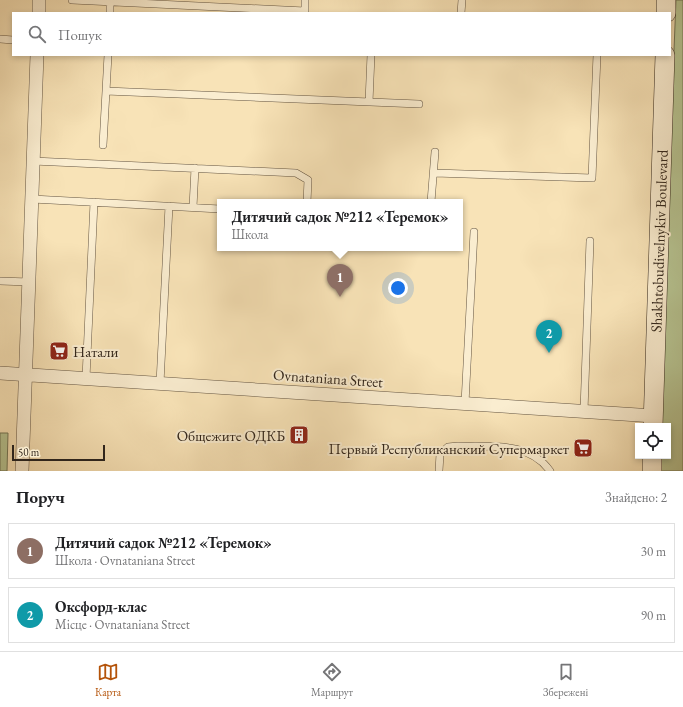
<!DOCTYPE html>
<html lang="uk">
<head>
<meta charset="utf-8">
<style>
	:root { --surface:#fff; --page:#f6f6f6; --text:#202124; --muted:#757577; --line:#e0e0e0; --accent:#b45309 }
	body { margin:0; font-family:"EB Garamond",serif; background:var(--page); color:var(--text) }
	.controls { position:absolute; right:12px; bottom:12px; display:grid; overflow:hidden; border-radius:0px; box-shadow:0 2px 6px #0003 }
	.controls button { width:36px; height:36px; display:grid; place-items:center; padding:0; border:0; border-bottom:1px solid var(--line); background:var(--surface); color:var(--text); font:20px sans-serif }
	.scale { position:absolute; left:12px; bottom:10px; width:93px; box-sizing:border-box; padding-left:4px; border:2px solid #32261b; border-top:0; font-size:11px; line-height:14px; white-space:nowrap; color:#32261b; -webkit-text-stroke:3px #faedd0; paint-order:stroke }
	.you { position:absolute; left:398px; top:288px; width:14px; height:14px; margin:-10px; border:3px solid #fff; border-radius:50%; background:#1a73e8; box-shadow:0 0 0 6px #1a73e833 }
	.badge { display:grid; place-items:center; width:26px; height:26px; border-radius:50%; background:var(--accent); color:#fff; font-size:13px; font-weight:700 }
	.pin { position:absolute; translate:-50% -33px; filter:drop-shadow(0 1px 2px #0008) }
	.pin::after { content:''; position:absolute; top:21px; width:14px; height:12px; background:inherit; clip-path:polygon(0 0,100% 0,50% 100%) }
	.popup { position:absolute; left:217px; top:199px; width:246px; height:52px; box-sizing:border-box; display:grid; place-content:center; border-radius:0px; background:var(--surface); filter:drop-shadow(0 1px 3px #0005); font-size:13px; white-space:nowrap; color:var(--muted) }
	.popup b { font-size:15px; color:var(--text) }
	.popup::after { content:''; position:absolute; left:50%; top:100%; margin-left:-8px; border:8px solid transparent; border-top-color:var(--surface) }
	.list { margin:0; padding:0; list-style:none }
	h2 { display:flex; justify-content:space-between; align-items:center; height:52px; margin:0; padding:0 16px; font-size:17px }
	h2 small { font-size:13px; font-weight:400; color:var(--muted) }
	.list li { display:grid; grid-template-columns:26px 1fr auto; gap:12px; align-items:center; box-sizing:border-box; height:56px; margin:0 8px 8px; padding:0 8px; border:1px solid var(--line); border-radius:0px }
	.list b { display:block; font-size:15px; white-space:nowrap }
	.list p { margin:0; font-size:13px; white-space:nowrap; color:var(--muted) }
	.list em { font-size:13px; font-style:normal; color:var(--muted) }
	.icon { flex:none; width:22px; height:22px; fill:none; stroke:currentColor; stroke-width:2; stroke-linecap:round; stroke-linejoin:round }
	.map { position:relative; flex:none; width:683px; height:471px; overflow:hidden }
	.search { position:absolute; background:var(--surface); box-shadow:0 2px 6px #0003; left:12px; right:12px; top:12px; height:44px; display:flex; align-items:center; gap:10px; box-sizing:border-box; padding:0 14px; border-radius:0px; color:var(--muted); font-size:15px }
	.sheet { height:180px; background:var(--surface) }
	nav { display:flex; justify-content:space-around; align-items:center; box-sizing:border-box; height:56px; border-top:1px solid var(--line); background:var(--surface); font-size:11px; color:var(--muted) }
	nav a { display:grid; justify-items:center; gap:2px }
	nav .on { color:var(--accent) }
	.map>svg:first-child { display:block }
	.green { fill:#b7c593; stroke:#747657 }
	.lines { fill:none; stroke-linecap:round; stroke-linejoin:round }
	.service-casing { stroke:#645542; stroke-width:8 }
	.minor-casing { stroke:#645542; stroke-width:14 }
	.secondary-casing { stroke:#32261b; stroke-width:20 }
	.service { stroke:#faedd0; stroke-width:7 }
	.minor { stroke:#faedd0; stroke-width:13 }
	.secondary { stroke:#faedd0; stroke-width:19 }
	.labels { text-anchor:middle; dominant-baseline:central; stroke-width:4; stroke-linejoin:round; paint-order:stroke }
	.street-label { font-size:15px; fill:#32261b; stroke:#faedd0 }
	.poi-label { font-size:15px; fill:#32261b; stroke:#faedd0; text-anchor:end }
</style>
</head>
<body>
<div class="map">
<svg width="683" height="471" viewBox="0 0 683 471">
	<rect width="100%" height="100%" fill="#f8e3b7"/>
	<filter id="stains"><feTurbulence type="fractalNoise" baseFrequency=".005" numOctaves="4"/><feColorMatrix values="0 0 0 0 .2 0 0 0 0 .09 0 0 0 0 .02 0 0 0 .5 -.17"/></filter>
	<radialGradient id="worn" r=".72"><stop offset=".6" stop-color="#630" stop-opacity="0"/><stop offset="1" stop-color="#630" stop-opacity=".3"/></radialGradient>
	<path class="green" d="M676 0H683V471H658V456H668V426H659Z
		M0 433H8L7 471H0Z"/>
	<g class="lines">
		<g class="service-casing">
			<path id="service" d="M72 0 305 11V0
				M110 13V2
				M461 13 462 0
				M0 39 13 40
				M106 91 419 104
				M369 102 371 55
				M103 145 108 55
				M33 161 296 173 308 180 307 202
				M435 173 592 178 597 55
				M32 199 220 209
				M431 202 435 152
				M193 207 195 168
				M0 281 29 282
				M86 378 94 202
				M160 383 169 206
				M465 403 474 232
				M584 411 590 241
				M439 471 440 454 448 447 458 446C490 447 529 441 550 471"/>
		</g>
		<g class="minor-casing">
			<path id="minor" d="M39 13V0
				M0 373 654 416
				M22 471 37 55"/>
		</g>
		<g class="secondary-casing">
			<path id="secondary" d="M666 13V0
				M653 426 665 55
				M652 471V456"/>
		</g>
		<use href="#service" class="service"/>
		<use href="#minor" class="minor"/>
		<use href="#secondary" class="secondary"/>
	</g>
	<defs>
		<g id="supermarket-square" transform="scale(1)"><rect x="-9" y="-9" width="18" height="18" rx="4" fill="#8f2418" stroke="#faedd0"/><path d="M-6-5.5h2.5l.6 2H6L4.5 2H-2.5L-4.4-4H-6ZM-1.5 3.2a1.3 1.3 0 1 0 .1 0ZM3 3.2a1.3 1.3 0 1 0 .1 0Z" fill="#fff"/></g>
		<g id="building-square" transform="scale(1)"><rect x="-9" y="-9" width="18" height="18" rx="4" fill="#8f2418" stroke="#faedd0"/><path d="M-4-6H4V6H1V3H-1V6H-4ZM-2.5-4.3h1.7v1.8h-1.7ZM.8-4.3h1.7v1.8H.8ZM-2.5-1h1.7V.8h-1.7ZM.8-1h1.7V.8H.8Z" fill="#fff"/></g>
	</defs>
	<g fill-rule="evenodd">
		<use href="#supermarket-square" x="59" y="351"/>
		<use href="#building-square" x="299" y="435"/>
		<use href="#supermarket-square" x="583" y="448"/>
	</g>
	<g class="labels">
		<g class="street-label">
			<text transform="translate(659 241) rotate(-88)">Shakhtobudivelnykiv Boulevard</text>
			<text transform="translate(328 378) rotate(4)">Ovnataniana Street</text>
		</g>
		<g class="poi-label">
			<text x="73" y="351" text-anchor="start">Натали</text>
			<text x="285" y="435">Общежите ОДКБ</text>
			<text x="569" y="448">Первый Республиканский Супермаркет</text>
		</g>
	</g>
	<rect width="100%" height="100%" filter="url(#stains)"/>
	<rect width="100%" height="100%" fill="url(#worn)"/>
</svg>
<div class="controls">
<button><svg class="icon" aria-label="locate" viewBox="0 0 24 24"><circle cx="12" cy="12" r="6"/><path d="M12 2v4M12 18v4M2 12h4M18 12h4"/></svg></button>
</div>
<div class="scale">50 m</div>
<div class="you"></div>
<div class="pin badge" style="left:340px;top:297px;background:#8d6e63">1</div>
<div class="popup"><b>Дитячий садок №212 «Теремок»</b>Школа</div>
<div class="pin badge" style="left:549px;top:353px;background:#0f9aa8">2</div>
<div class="search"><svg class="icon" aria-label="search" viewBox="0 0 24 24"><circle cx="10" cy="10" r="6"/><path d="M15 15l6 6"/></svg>Пошук</div>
</div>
<section class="sheet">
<h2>Поруч<small>Знайдено: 2</small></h2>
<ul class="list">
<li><span class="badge" style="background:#8d6e63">1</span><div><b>Дитячий садок №212 «Теремок»</b><p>Школа · Ovnataniana Street</p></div><em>30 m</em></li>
<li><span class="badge" style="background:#0f9aa8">2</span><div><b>Оксфорд-клас</b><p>Місце · Ovnataniana Street</p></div><em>90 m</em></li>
</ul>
</section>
<nav>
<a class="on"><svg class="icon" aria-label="map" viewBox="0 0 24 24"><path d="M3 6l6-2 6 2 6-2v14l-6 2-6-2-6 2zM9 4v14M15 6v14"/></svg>Карта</a>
<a><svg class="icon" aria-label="directions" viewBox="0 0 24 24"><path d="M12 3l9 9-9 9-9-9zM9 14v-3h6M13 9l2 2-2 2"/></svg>Маршрут</a>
<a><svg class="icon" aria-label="saved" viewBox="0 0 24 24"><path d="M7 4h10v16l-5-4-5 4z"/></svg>Збережені</a>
</nav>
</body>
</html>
